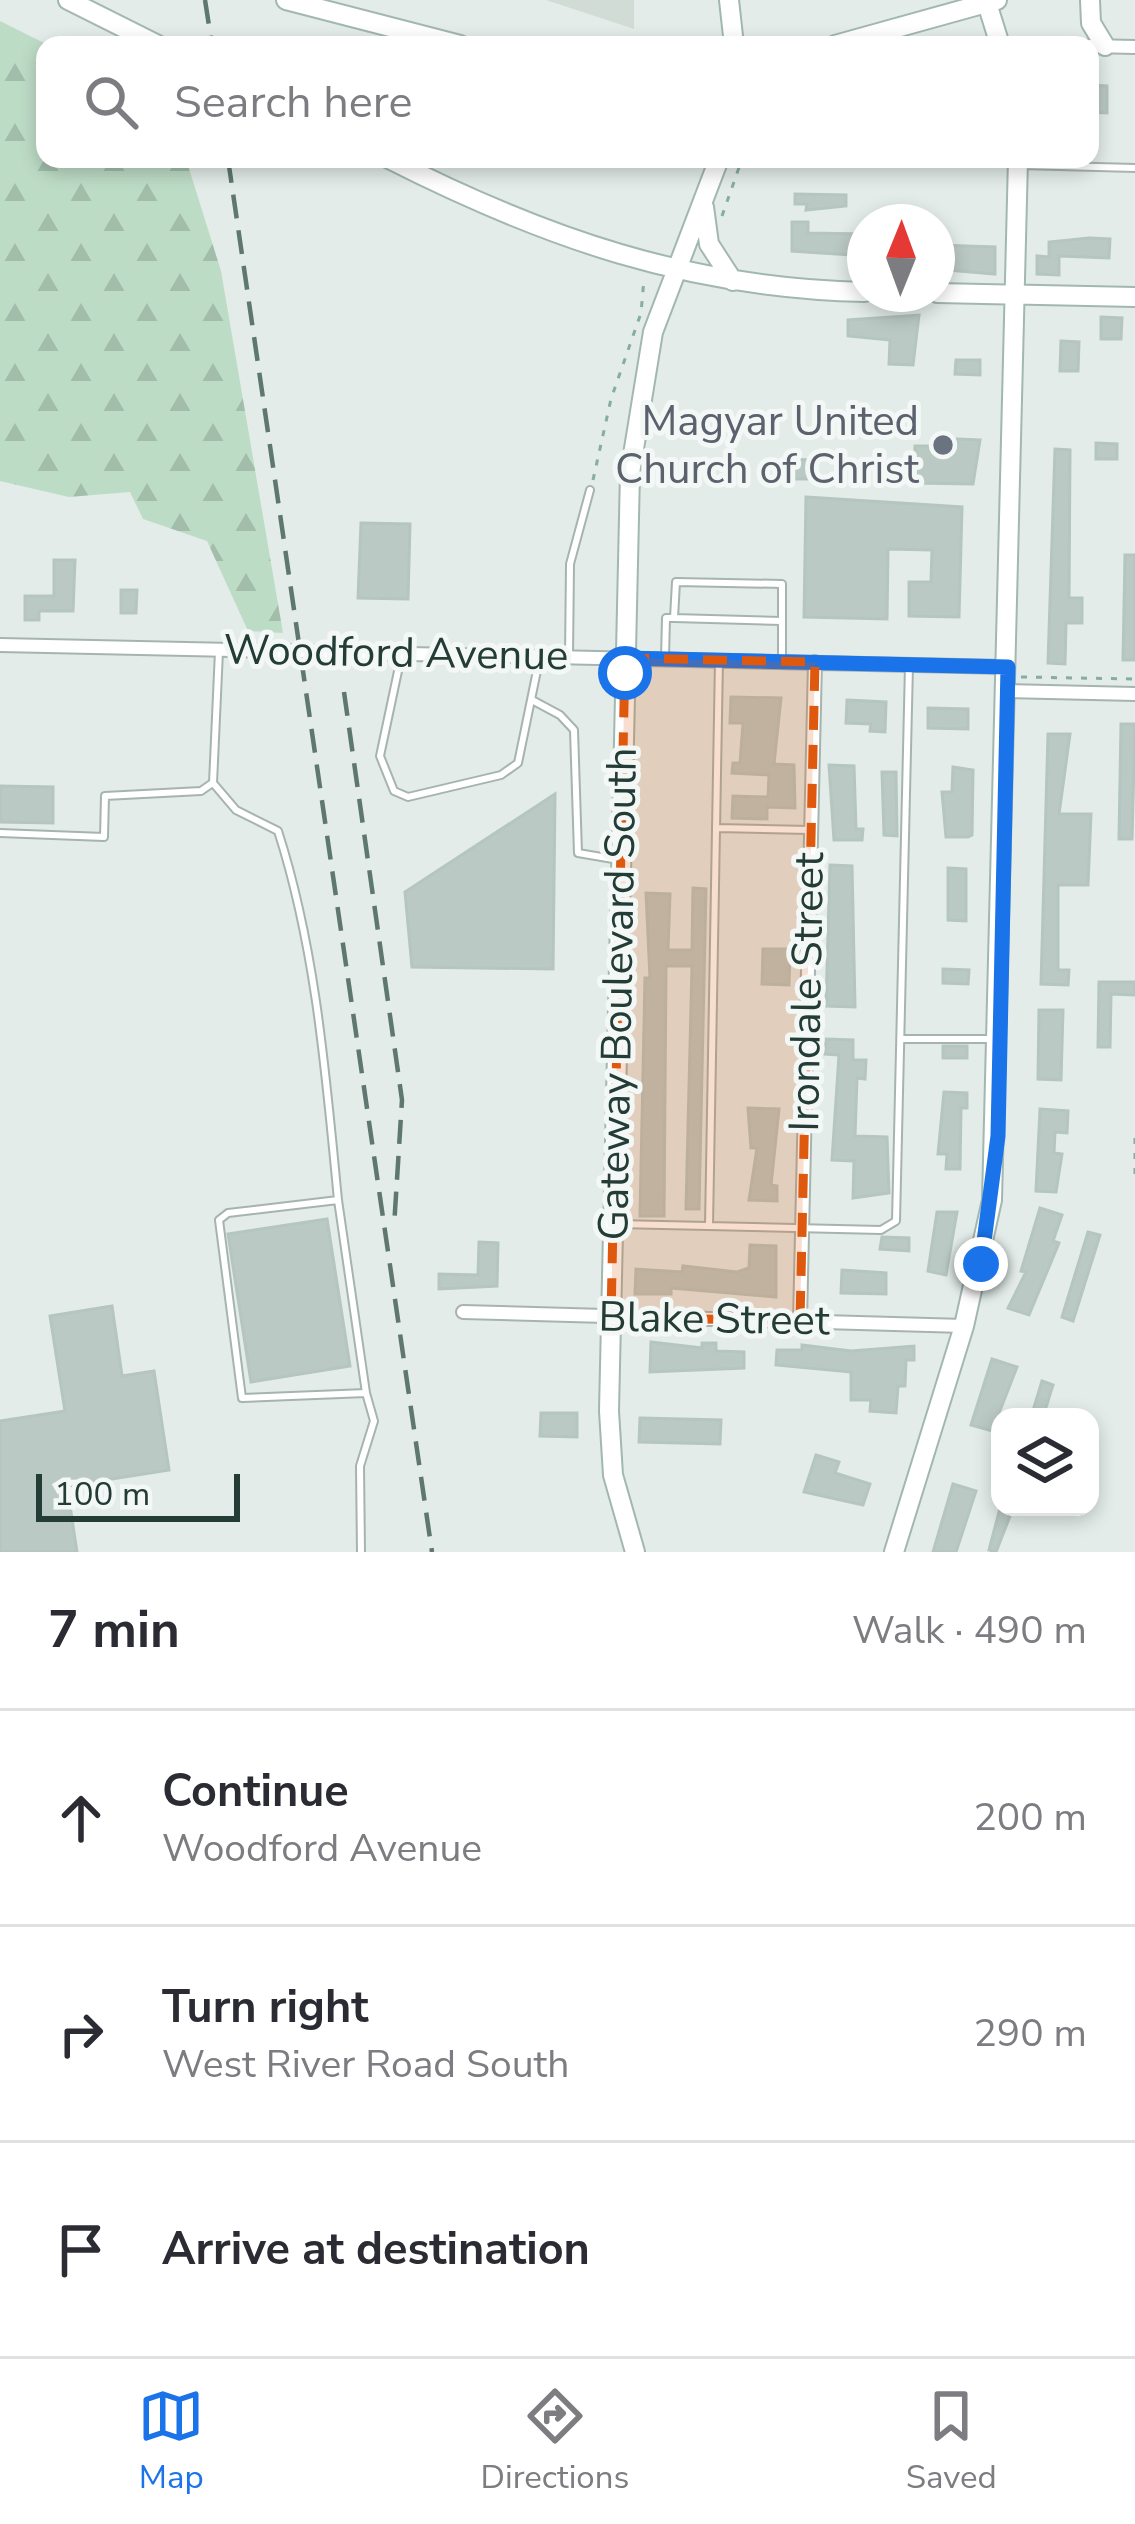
<!DOCTYPE html>
<html lang="en">
<head>
<meta charset="utf-8">
<style>
	:root { --surface:#fff; --page:#f7f7f7; --text:#2b2b33; --muted:#7c7c81; --line:#e1e1e2; --accent:#1a73e8 }
	body { margin:0; font-family:"Nunito Sans",sans-serif; background:var(--page); color:var(--text) }
	.controls { position:absolute; right:36px; bottom:36px; display:grid; overflow:hidden; border-radius:24px; box-shadow:0 6px 18px #0003 }
	.controls button { width:108px; height:108px; display:grid; place-items:center; padding:0; border:0; border-bottom:3px solid var(--line); background:var(--surface); color:var(--text); font:60px sans-serif }
	.compass { position:absolute; left:847px; top:204px; width:108px; height:108px; border-radius:50%; background:var(--surface); box-shadow:0 6px 18px #0003; rotate:1deg }
	.scale { position:absolute; left:36px; bottom:30px; width:204px; box-sizing:border-box; padding-left:12px; border:6px solid #243c36; border-top:0; font-size:33px; line-height:42px; white-space:nowrap; color:#243c36; -webkit-text-stroke:9px #f3f8f6; paint-order:stroke }
	.stop { position:absolute; width:36px; height:36px; margin:-27px; border:9px solid #1a73e8; border-radius:50%; background:#fff }
	.stop.end { background:#1a73e8; border-color:#fff; box-shadow:0 3px 12px #0008 }
	.list { margin:0; padding:0; list-style:none }
	h2 { display:flex; justify-content:space-between; align-items:center; height:156px; margin:0; padding:0 48px; font-size:51px }
	h2 small { font-size:39px; font-weight:400; color:var(--muted) }
	.list li { display:grid; grid-template-columns:78px 1fr auto; gap:36px; align-items:center; box-sizing:border-box; height:216px; padding:0 48px; border-top:3px solid var(--line) }
	.list b { display:block; font-size:45px; white-space:nowrap }
	.list p { margin:0; font-size:39px; white-space:nowrap; color:var(--muted) }
	.list em { font-size:39px; font-style:normal; color:var(--muted) }
	.icon { flex:none; width:66px; height:66px; fill:none; stroke:currentColor; stroke-width:2; stroke-linecap:round; stroke-linejoin:round }
	.map { position:relative; flex:none; width:1135px; height:1552px; overflow:hidden }
	.search { position:absolute; background:var(--surface); box-shadow:0 6px 18px #0003; left:36px; right:36px; top:36px; height:132px; display:flex; align-items:center; gap:30px; box-sizing:border-box; padding:0 42px; border-radius:24px; color:var(--muted); font-size:45px }
	.sheet { height:804px; background:var(--surface) }
	nav { display:flex; justify-content:space-around; align-items:center; box-sizing:border-box; height:168px; border-top:3px solid var(--line); background:var(--surface); font-size:33px; color:var(--muted) }
	nav a { display:grid; justify-items:center; gap:6px }
	nav .on { color:var(--accent) }
	.map>svg:first-child { display:block }
	.built { fill:#d1dcd7 }
	.forest { fill:url(#forest-firs) }
	.building { fill:#bbc9c4; stroke:#b5c5bf; stroke-width:3 }
	.lines { fill:none; stroke-linecap:round; stroke-linejoin:round }
	.lane-casing { stroke:#a6b4af; stroke-width:10 }
	.street-casing { stroke:#a6b4af; stroke-width:16 }
	.secondary-casing { stroke:#a2b7b0; stroke-width:22 }
	.path { stroke:#85ada2; stroke-width:3; stroke-dasharray:6 9; stroke-linecap:butt }
	.lane { stroke:#fff; stroke-width:6 }
	.street { stroke:#fff; stroke-width:12 }
	.secondary { stroke:#fff; stroke-width:18 }
	.rail { stroke:#5e7771; stroke-width:4.5; stroke-dasharray:24 12; stroke-linecap:butt }
	.route { stroke:#1a73e8; stroke-width:15 }
	.marked { fill:#de580e; fill-opacity:0.2; stroke:#de580e; stroke-width:9; stroke-dasharray:24 15; stroke-linejoin:round }
	.worship-dot { fill:#6b7280; stroke:#f3f8f6; stroke-width:4.5 }
	.labels { text-anchor:middle; dominant-baseline:central; stroke-width:10; stroke-linejoin:round; paint-order:stroke }
	.worship-label { font-size:42px; fill:#5b616d; stroke:#f3f8f6; text-anchor:end }
	.street-label { font-size:42px; fill:#243c36; stroke:#f3f8f6 }
</style>
</head>
<body>
<div class="map">
<svg width="1135" height="1552" viewBox="0 0 1135 1552">
	<defs>
		<pattern id="forest-firs" width="22" height="20" patternUnits="userSpaceOnUse" patternTransform="scale(3)"><rect width="22" height="20" fill="#bddcc6"/><path d="M5 1l3.5 6h-7zM16 11l3.5 6h-7z" fill="#a2beab"/></pattern>
	</defs>
	<rect width="100%" height="100%" fill="#e3ece8"/>
	<path class="built" d="M546 0H634V29Z"/>
	<path class="forest" d="M0 21 48 45 45 159H186L221 271 283 633 248 631 207 541 143 519 130 492 69 497 0 481Z"/>
	<path class="building" d="M1090 85 1107 86V113L1090 112Z
		M795 194 846 195V206L806 210 807 204H795Z
		M792 222H808V233L865 234V256L792 251Z
		M1089 238 1110 239 1109 258 1059 256V275L1037 274V256L1049 257V242Z
		M937 245 995 247V274L937 269Z
		M919 315 913 365 889 364 890 340 848 336V320Z
		M1101 317 1122 318 1121 339H1101Z
		M1061 341 1079 342 1078 371H1060Z
		M956 360H980V375L955 374Z
		M957 439 980 440 973 484 914 483 915 446H957Z
		M1096 443 1117 444V459H1096Z
		M1055 449 1070 450 1069 598H1082V623H1066L1065 664 1048 663Z
		M792 459 808 460 807 479H792Z
		M806 497 962 507 959 617 909 616V582H931L932 550 888 549 887 619 804 617Z
		M361 523 410 524 408 599 358 598Z
		M1125 555H1135V660H1123Z
		M54 560H75L73 611H39V620H25V596H54Z
		M121 590H137L136 613H121Z
		M731 697 781 698 774 764 794 765 795 808 767 807V819L732 818 733 796 768 797 769 775 732 773 733 763H740L743 723H730Z
		M847 700 886 702 885 732 870 731 871 724 846 723Z
		M928 708 968 709V729L928 728Z
		M1121 724H1135L1132 839H1119Z
		M1048 734H1070L1059 814H1091L1088 885H1058V970H1069L1068 985 1041 984Z
		M829 765 854 766 856 829H863L862 840H834Z
		M953 767 973 770 972 835 968 837H946L942 792H952Z
		M882 772H896L897 836 884 835Z
		M0 786 53 787V823L0 822Z
		M555 794 553 969 412 967 405 892Z
		M830 865 852 866 855 1007 826 1006Z
		M948 868 966 869V921L948 920Z
		M693 888 706 889 699 1209H686L692 966H666L664 1216H640L645 978H650L646 893 670 894 668 950H692Z
		M763 949H790L789 985 762 984Z
		M943 969 969 970 968 984 943 983Z
		M1099 982H1135V995L1111 994 1110 1047H1098Z
		M1039 1010H1063L1061 1080 1038 1079Z
		M826 1039 853 1040V1060H866L865 1079 857 1078 855 1136 887 1137 889 1193 853 1198 854 1161 832 1160 839 1055 825 1054Z
		M943 1046H967V1058H943Z
		M944 1092 967 1093V1108H961L960 1169H946L947 1154H938Z
		M748 1108 779 1109 771 1185 777 1186V1201L749 1200 757 1148H751Z
		M1040 1109 1068 1111 1067 1133 1055 1132 1054 1153 1062 1154 1056 1192 1036 1191Z
		M1040 1208 1062 1215 1053 1241 1059 1243 1029 1315 1008 1308 1026 1272 1021 1271Z
		M937 1212H957L946 1275 928 1271Z
		M327 1219 350 1366 251 1382 228 1234Z
		M1088 1232 1100 1235 1073 1321 1062 1317Z
		M882 1237 909 1238V1251L880 1249Z
		M479 1242 498 1243 497 1286 439 1289V1274L478 1275Z
		M750 1245 776 1246V1297L671 1288V1294H635L636 1269 682 1272 683 1266 737 1272 749 1268Z
		M842 1270 886 1273V1294L841 1293Z
		M112 1306 122 1376 154 1371 169 1470 67 1486 77 1552H0V1421L65 1411 50 1316Z
		M651 1342 702 1348V1343H716V1351L744 1352V1368L650 1372Z
		M802 1345 851 1351 914 1346V1360H906L905 1386H898L896 1413 870 1411 871 1400H851V1372L776 1365 777 1350H802Z
		M992 1359 1017 1367 992 1431 971 1425Z
		M1042 1381 1053 1385 1043 1417H1031Z
		M541 1413H577V1437L540 1436Z
		M640 1418 721 1420 720 1444 639 1442Z
		M816 1455 839 1462 835 1473 870 1484 863 1505 804 1492Z
		M953 1484 976 1491 956 1552H933Z
		M1000 1508 1012 1511 996 1552 989 1550Z"/>
	<g class="lines">
		<g class="lane-casing">
			<path id="lane" d="M1021 165 1135 168
				M674 618 782 621
				M219 651 213 783 236 810 278 831C316 949 326 1077 338 1200L228 1213 219 1220 242 1398 366 1393 374 1421 360 1466 361 1552
				M569 656 570 564 590 490
				M401 657 380 756 394 791 408 797 501 775 518 763 540 656
				M665 658 666 618H674L676 582 782 584V661
				M532 700 560 715 574 730 578 853 619 860
				M717 828 809 830
				M0 833 104 837 105 796 201 791 211 784
				M902 1039H990
				M338 1200 366 1393
				M617 1224 881 1230 896 1221 909 665
				M709 1226 719 660"/>
		</g>
		<g class="street-casing">
			<path id="street" d="M1000 44 1051 45
				M1090 46 1135 47
				M0 645 1008 667
				M1007 691 1135 694
				M463 1312 964 1326
				M800 1321 815 662"/>
		</g>
		<g class="secondary-casing">
			<path id="secondary" d="M68 0 158 45
				M286 0 460 45
				M729 0 734 45
				M986 0 1000 45
				M1090 0 1091 23 1105 46
				M835 45 997 0
				M389 159C545 238 688 288 865 292
				M704 207 709 244 733 281
				M937 293 1135 297
				M635 1552 613 1475 609 1411 630 473 653 332 719 159
				M894 1552 964 1326 992 1200 1018 159"/>
		</g>
		<path class="path" d="M780 45 821 38
			M722 216 742 159
			M593 480 611 399 641 313 644 279
			M1021 677 1135 679
			M1135 1138V1175"/>
		<use href="#lane" class="lane"/>
		<use href="#street" class="street"/>
		<use href="#secondary" class="secondary"/>
		<path class="rail" d="M205 0 212 45
			M228 159 432 1552
			M344 692 402 1100 394 1227"/>
	</g>
	<g class="lines">
		<path class="route" d="M625 673V658L1008 667 998 1136 981 1264"/>
	</g>
	<path class="marked" d="M625 658 815 662 800 1321 611 1317Z"/>
	<circle class="worship-dot" cx="943" cy="445" r="12"/>
	<g class="labels">
		<g class="worship-label">
			<text x="919" y="421">Magyar United<tspan x="919" dy="48">Church of Christ</tspan></text>
		</g>
		<g class="street-label">
			<text transform="translate(396 653) rotate(1)">Woodford Avenue</text>
			<text transform="translate(807 992) rotate(-89)">Irondale Street</text>
			<text transform="translate(618 994) rotate(-89)">Gateway Boulevard South</text>
			<text transform="translate(714 1319) rotate(1)">Blake Street</text>
		</g>
	</g>
</svg>
<div class="controls">
<button><svg class="icon" aria-label="layers" viewBox="0 0 24 24"><path d="M12 4l9 5-9 5-9-5zM3 14l9 5 9-5"/></svg></button>
</div>
<svg class="compass" viewBox="-18 -18 36 36"><path d="M0-13l5 13h-10z" fill="#e53935"/><path d="M0 13l5-13h-10z" fill="#7c7c81"/></svg>
<div class="scale">100 m</div>
<div class="stop" style="left:625px;top:673px"></div>
<div class="stop end" style="left:981px;top:1264px"></div>
<div class="search"><svg class="icon" aria-label="search" viewBox="0 0 24 24"><circle cx="10" cy="10" r="6"/><path d="M15 15l6 6"/></svg>Search here</div>
</div>
<section class="sheet">
<h2>7 min<small>Walk · 490 m</small></h2>
<ul class="list">
<li><svg class="icon" aria-label="ahead" viewBox="0 0 24 24"><path d="M12 20V5M6 11l6-6 6 6"/></svg><div><b>Continue</b><p>Woodford Avenue</p></div><em>200 m</em></li>
<li><svg class="icon" aria-label="right" viewBox="0 0 24 24"><path d="M7 20v-9h11M14 6l5 5-5 5"/></svg><div><b>Turn right</b><p>West River Road South</p></div><em>290 m</em></li>
<li><svg class="icon" aria-label="arrive" viewBox="0 0 24 24"><path d="M6 21V4h12l-3 4 3 4H6"/></svg><div><b>Arrive at destination</b></div></li>
</ul>
</section>
<nav>
<a class="on"><svg class="icon" aria-label="map" viewBox="0 0 24 24"><path d="M3 6l6-2 6 2 6-2v14l-6 2-6-2-6 2zM9 4v14M15 6v14"/></svg>Map</a>
<a><svg class="icon" aria-label="directions" viewBox="0 0 24 24"><path d="M12 3l9 9-9 9-9-9zM9 14v-3h6M13 9l2 2-2 2"/></svg>Directions</a>
<a><svg class="icon" aria-label="saved" viewBox="0 0 24 24"><path d="M7 4h10v16l-5-4-5 4z"/></svg>Saved</a>
</nav>
</body>
</html>
